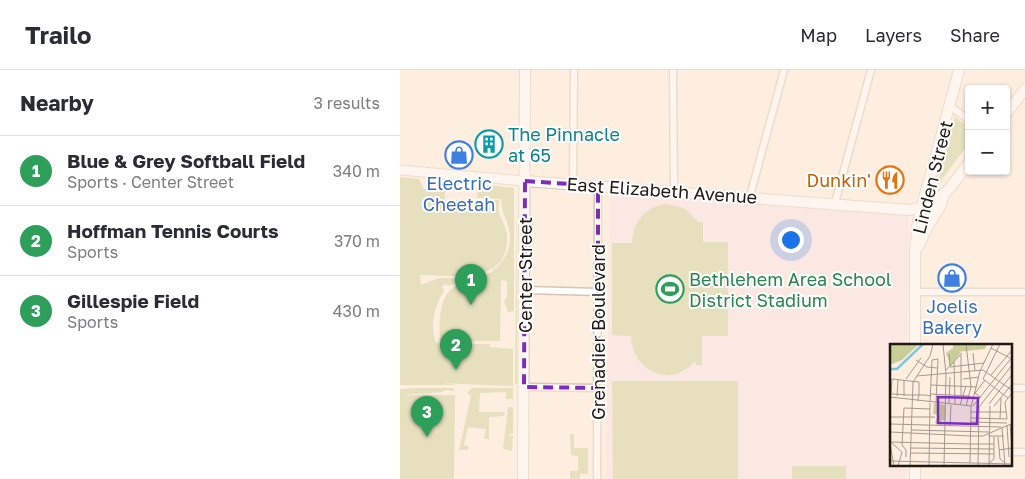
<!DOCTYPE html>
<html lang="en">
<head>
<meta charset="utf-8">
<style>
	:root { --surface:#fff; --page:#f2f2f3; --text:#2b2b33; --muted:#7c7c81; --line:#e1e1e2; --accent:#23679c }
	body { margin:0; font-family:"Golos Text",sans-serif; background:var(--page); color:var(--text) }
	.controls { position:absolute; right:15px; top:15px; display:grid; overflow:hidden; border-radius:5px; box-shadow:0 1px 4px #0004 }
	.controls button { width:45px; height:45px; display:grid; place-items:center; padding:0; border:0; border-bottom:1px solid var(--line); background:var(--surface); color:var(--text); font:25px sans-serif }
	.you { position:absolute; left:390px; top:169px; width:18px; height:18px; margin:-12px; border:4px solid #fff; border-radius:50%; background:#1a73e8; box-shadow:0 0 0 8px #1a73e833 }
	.badge { display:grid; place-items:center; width:32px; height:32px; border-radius:50%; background:var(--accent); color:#fff; font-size:16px; font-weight:700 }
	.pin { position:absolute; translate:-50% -41px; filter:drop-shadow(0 1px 2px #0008) }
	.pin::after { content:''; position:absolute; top:26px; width:18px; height:15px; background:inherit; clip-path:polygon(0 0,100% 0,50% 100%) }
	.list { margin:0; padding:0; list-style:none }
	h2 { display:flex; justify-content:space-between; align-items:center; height:65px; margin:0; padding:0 20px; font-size:21px }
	h2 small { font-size:16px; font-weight:400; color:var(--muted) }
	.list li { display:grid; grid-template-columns:32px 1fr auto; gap:15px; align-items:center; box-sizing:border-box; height:70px; padding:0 20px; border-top:1px solid var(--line) }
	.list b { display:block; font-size:19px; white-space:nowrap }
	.list p { margin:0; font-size:16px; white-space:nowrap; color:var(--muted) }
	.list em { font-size:16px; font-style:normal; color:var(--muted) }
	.map { position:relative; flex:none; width:625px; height:409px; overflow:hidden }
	header { display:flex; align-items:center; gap:30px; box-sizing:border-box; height:70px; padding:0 25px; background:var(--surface); border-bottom:1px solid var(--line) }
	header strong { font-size:24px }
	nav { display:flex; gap:28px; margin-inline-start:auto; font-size:18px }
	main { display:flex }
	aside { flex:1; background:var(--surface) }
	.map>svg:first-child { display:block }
	.education { fill:#f9dfe5 }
	.green { fill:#c9ce98 }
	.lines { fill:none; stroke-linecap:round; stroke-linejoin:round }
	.street-casing { stroke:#d8c5b4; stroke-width:9 }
	.secondary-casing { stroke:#d8c5b4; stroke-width:11 }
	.primary-casing { stroke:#d8c5b4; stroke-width:12 }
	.street { stroke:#fff; stroke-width:6 }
	.secondary { stroke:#fff; stroke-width:9 }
	.primary { stroke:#fff; stroke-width:10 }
	.marked { fill:none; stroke:#7b2cbf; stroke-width:4; stroke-dasharray:10 6; stroke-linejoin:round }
	.labels { text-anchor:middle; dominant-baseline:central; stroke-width:4; stroke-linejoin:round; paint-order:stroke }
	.culture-label { font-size:18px; fill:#0d838f; stroke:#fff; text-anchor:start }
	.street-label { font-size:18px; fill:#201913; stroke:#fff }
	.food-label { font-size:18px; fill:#c56008; stroke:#fff; text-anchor:end }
	.shop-label { font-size:18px; fill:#366cbe; stroke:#fff }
	.leisure-label { font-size:18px; fill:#27864d; stroke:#fff; text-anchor:start }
	.inset-river { fill:none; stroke:#80c5e1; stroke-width:2.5 }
	.inset-road { fill:none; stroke:#a5998e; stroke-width:1 }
	.view { fill:#7b2cbf; fill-opacity:0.15; stroke:#7b2cbf; stroke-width:2.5 }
	.inset-edge { fill:none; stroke:#201913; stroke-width:2.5 }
</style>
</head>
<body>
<header>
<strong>Trailo</strong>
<nav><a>Map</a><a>Layers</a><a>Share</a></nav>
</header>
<main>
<aside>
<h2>Nearby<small>3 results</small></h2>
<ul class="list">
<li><span class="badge" style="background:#2e9e5b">1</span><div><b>Blue &amp; Grey Softball Field</b><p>Sports · Center Street</p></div><em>340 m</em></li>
<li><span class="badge" style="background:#2e9e5b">2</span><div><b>Hoffman Tennis Courts</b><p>Sports</p></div><em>370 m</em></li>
<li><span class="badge" style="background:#2e9e5b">3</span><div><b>Gillespie Field</b><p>Sports</p></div><em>430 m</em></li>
</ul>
</aside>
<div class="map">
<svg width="625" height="409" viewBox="0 0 625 409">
	<rect width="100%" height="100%" fill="#fdeee0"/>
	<path class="education" d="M210 124 509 140 507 275H491V395H506V409H206Z"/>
	<path class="green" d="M555 47 569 57V73L537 116Z
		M0 107 19 109 24 119H45V130H99C99 135 98 141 100 146 103 153 107 159 107 167 109 216 50 205 20 205L21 215 39 208H64L49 216 45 214 42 217 44 221C34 237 30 254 36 273H51V271H40C38 236 42 210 82 209V207C100 199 114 181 109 159 106 146 102 145 101 129L77 128 78 114 114 118V241L108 242 104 231 107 227V211L101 210 100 271H60L61 274H90V277L113 279V316L41 313 59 315H0Z
		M117 122V314H115Z
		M267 134 286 139 298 152H303V172H328V266H302V295H296L295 291C271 320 232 301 231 266L212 265V173H232C233 152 245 136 267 134Z
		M212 311H338V409H213Z
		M18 318H54V321L44 320 43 322 2 325H55L54 409H0V319Z
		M72 318H113V329H106V322L80 323 79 342H105L104 346 89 347V369L93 371 84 368 86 359 68 357 64 375 69 377 68 380H59L71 326 67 323Z
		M108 337H113V363L108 366H113L112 381 103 379Z
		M170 364H174V378H188V404H180V409H170V401H178V386L171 385Z
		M392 396H446V409H392Z"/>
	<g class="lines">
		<g class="street-casing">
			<path id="street" d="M273 0 274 121
				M550 36 569 50
				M173 113 174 0
				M350 126 384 0
				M435 133 471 0
				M125 220 199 222
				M515 222H625
				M124 317 198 318
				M611 318H625
				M611 382H625
				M197 409 198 116"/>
		</g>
		<g class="secondary-casing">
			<path id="secondary" d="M0 100 125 111"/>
		</g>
		<g class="primary-casing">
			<path id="primary" d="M606 44 625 19
				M125 111 509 140C542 135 550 117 569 93
				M518 177 529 154 541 135 543 127
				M515 275V181L518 151 559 0
				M123 409 125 0
				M515 409V395"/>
		</g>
		<use href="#street" class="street"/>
		<use href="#secondary" class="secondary"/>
		<use href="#primary" class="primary"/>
	</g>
	<path d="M0 0H625V409H0ZM125 111 198 116V318L124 317Z" fill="#fdeee0" fill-opacity=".55" fill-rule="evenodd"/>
	<path class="marked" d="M125 111 198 116V318L124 317Z"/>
	<defs>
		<g id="building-ring" transform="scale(1.4375)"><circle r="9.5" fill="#fff" stroke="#0f9aa8" stroke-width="1.5"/><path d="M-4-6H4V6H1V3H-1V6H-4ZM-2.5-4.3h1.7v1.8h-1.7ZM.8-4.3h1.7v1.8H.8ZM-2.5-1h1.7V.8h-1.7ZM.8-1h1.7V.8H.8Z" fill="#0f9aa8"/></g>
		<g id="shop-ring" transform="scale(1.4375)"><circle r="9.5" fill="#fff" stroke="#3f7fe0" stroke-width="1.5"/><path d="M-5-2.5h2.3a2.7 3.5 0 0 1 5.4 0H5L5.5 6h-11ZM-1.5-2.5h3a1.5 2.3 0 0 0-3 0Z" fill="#3f7fe0"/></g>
		<g id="restaurant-ring" transform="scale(1.4375)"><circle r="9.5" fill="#fff" stroke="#e8710a" stroke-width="1.5"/><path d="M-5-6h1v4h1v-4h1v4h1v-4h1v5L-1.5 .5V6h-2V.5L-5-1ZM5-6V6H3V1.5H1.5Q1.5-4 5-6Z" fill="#e8710a"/></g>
		<g id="stadium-ring" transform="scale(1.4375)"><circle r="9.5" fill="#fff" stroke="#2e9e5b" stroke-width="1.5"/><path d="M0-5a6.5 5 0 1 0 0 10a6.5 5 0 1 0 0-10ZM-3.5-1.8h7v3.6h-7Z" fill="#2e9e5b"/></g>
	</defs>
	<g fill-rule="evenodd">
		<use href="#building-ring" x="89" y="74"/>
		<use href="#shop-ring" x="59" y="85"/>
		<use href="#restaurant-ring" x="490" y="110"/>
		<use href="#shop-ring" x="552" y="208"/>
		<use href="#stadium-ring" x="270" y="219"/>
	</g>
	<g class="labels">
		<g class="culture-label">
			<text x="108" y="64">The Pinnacle<tspan x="108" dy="21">at 65</tspan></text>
		</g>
		<g class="street-label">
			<text transform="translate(532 107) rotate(-76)">Linden Street</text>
			<text transform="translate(262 120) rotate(4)">East Elizabeth Avenue</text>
			<text transform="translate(125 205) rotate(-90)">Center Street</text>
			<text transform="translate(198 262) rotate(-90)">Grenadier Boulevard</text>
		</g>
		<g class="food-label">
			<text x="471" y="110">Dunkin'</text>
		</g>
		<g class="shop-label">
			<text x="59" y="113">Electric<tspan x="59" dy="21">Cheetah</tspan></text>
			<text x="552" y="236">Joelis<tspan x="552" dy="21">Bakery</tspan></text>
		</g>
		<g class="leisure-label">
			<text x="289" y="209">Bethlehem Area School<tspan x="289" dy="21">District Stadium</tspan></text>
		</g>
	</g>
	<g transform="translate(490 274)">
		<rect width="122" height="122" fill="#fdeee0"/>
		<path d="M0 0H29L12 16 0 21ZM63 0H97L95 5 67 8H71L61 22 56 9 63 4ZM44 59 55 61V77L52 76 51 81 45 79 48 71 43 70Z" fill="#c9ce98"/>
		<path class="inset-river" d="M0 25H7L33 0"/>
		<path class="inset-road" d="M53 0 56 30 54 122M110 0 93 35 118 54M101 4 120 14M83 9 85 27M59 10 60 23 94 19M26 16 37 23 47 24M64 18 65 60M56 26 72 9M101 31 123 5M27 32 93 26 123 47M16 35 31 14M73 35 89 33M41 41 87 43M41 50 80 52M71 51V11M7 52 8 35M14 52V36M0 53 81 62M91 54 85 49 95 36M28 57V54L29 52V38L2 35 1 50H4L18 51H35L41 52M40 58 42 16 48 15 46 59M59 60 60 33M99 60 123 29M70 61 76 42M76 62 81 43 76 0M83 62 123 12M104 62 123 39M81 68H116M0 73H45M81 74 117 75M110 75 111 54M117 75 115 58 123 48M81 78 117 79M0 80 111 83M117 81 119 113M60 82 61 61M112 84 115 122M22 86 99 88M0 88 80 92M80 92H93L123 79M98 92H114M108 93 110 115 115 119M0 98 80 100M2 99 12 108 8 122M0 100 4 122M80 100H104M21 104 104 105M109 106 122 104 120 80M21 109 104 110M16 113V106L12 101 14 64 40 65M0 117 123 120M80 119 81 63 90 27 103 0M99 119 104 115V93M20 122 23 38 40 12 43 0M39 122 40 59M88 122 89 63 123 20M99 122 100 62"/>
		<path class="view" d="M48 53 88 54 87 80 48 79Z"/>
		<rect width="122" height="122" class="inset-edge"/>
	</g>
</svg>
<div class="controls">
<button>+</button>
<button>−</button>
</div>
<div class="you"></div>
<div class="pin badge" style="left:71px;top:235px;background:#2e9e5b">1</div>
<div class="pin badge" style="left:56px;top:300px;background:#2e9e5b">2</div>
<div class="pin badge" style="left:27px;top:367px;background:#2e9e5b">3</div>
</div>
</main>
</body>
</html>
